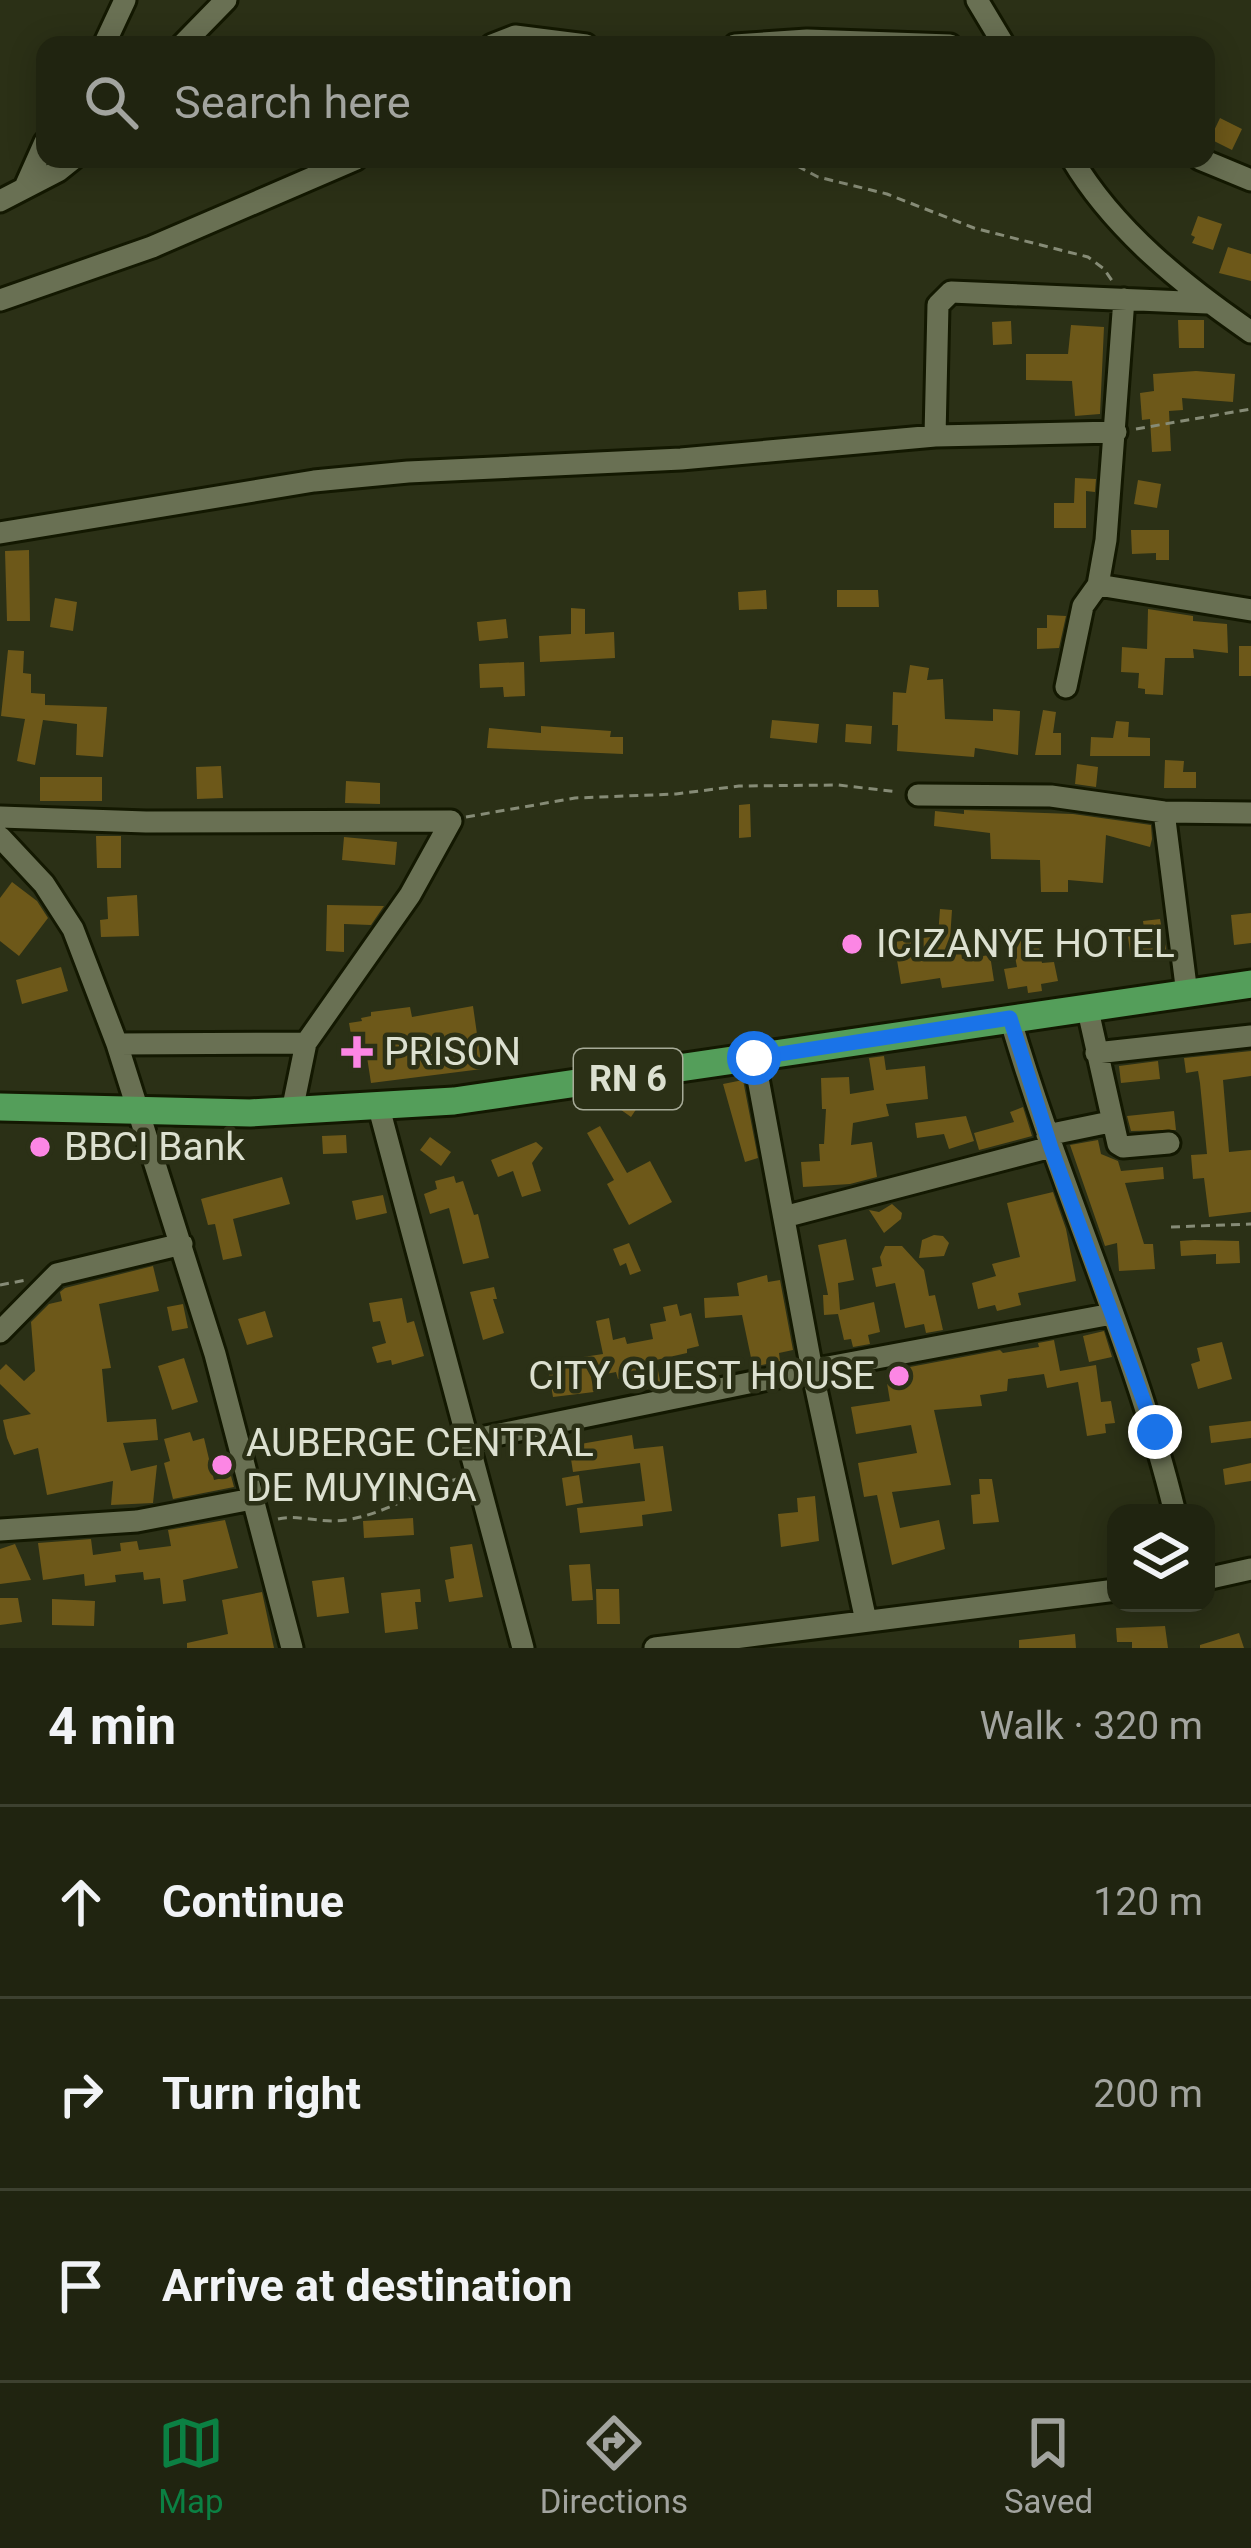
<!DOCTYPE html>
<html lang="en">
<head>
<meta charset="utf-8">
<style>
	:root { --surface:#202410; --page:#282c19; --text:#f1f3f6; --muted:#a2a49f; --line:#3d4130; --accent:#0b8043 }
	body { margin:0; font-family:Roboto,sans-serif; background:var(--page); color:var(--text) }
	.controls { position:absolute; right:36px; bottom:36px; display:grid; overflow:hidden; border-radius:24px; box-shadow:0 6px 30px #0003 }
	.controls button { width:108px; height:108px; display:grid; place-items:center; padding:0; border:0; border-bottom:3px solid var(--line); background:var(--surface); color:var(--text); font:60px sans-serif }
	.stop { position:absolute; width:36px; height:36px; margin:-27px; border:9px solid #1a73e8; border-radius:50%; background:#fff }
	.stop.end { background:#1a73e8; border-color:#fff; box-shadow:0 3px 12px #0008 }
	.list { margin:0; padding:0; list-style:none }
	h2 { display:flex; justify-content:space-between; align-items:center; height:156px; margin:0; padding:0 48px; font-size:51px }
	h2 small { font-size:39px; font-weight:400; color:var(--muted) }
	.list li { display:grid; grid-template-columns:78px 1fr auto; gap:36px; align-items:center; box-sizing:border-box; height:192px; padding:0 48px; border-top:3px solid var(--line) }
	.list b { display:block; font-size:45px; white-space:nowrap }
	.list em { font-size:39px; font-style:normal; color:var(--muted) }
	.icon { flex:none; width:66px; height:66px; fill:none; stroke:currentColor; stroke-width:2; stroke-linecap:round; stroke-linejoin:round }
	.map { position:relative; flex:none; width:1251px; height:1648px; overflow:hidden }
	.search { position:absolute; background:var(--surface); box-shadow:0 6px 30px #0003; left:36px; right:36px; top:36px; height:132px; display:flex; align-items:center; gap:30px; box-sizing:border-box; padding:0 42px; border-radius:24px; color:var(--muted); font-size:45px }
	.sheet { height:732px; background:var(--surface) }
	nav { display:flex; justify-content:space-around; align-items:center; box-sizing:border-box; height:168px; border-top:3px solid var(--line); background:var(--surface); font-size:33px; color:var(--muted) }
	nav a { display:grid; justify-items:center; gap:6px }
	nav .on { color:var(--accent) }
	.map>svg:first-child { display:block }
	.building { fill:#6d5819 }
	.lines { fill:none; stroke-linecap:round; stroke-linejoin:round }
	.minor-casing { stroke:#131801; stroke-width:27 }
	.major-casing { stroke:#131801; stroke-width:33 }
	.path { stroke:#868b76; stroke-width:3; stroke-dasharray:9 6; stroke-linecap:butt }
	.minor { stroke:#697053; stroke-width:21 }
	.major { stroke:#549e5a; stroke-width:27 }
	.route { stroke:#1a73e8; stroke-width:15 }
	.poi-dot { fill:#fc86e4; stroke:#2b3016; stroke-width:4.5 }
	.labels { text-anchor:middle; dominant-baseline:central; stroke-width:9; stroke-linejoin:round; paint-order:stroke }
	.shield { fill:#2b3016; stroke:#a7ab98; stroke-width:3 }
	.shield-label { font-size:36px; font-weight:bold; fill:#dce0d0 }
	.poi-label { font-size:39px; fill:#dce0d0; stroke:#2b3016; text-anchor:start }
</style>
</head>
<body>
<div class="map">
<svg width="1251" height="1648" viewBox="0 0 1251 1648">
	<rect width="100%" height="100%" fill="#2b3016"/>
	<path class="building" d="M1220 118 1242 129 1232 150 1210 139Z
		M1198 216 1222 224 1213 250 1192 243 1195 237 1191 235Z
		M1228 247 1251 254V281L1219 273Z
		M1178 320H1204V348H1179Z
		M1011 321 1012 344 993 345 992 322Z
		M1071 325 1104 327 1100 414 1075 416 1072 381 1026 380V354H1068Z
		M1196 371 1235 374 1233 402 1182 398 1183 410 1169 411 1171 451 1152 452 1150 419 1142 420 1140 393 1154 391 1153 374Z
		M1075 478 1096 479 1095 492 1086 491V528H1054V503H1074Z
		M1138 480 1161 484 1157 508 1134 504Z
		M1131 530H1169V560H1156V553L1132 554Z
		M29 550 30 621H7L5 551Z
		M766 590 767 609 739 610 738 592Z
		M837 590H878L879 607H837Z
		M55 598 77 602 73 631 50 627Z
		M571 608 585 609V634L614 632 615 658 540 662 539 636 571 634Z
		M1148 609 1193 616V621L1227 624 1228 653 1193 649 1194 658H1165L1163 695 1145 694V689L1138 688 1139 673 1121 672 1122 647 1147 649Z
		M1047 615 1066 616 1059 648 1037 649V628H1047Z
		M506 619 508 638 479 641 477 622Z
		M1239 646H1251V676H1239Z
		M8 650 24 651 23 673 31 674V693L45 694V705L107 707 103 757 76 755 77 724 43 720 35 765 17 761 25 719 1 716Z
		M524 662 525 696 504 697 503 687 480 688 479 664Z
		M910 665 929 668 927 680 943 679 945 719 993 721V709L1020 711 1018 755 975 748 974 757 897 751 898 725H892L893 692 906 693Z
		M1043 710 1056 712 1053 733H1061V755H1035Z
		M772 720 819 724 817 743 770 738Z
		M1116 721 1129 722 1128 737 1150 738V756H1090L1091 737 1113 738Z
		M846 724 872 726 871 744 845 742Z
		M541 726 611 731 610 737H623V754L487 748 489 728 541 733Z
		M1165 760 1184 761 1183 772H1196V788H1164Z
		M1077 764 1098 767 1096 787 1075 784Z
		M221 766 223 798 197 799 196 767Z
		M40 777H102V801H40Z
		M346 781 380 783V804L345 803Z
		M750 804 751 837 739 838V805Z
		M964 810 1073 814 1151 825 1152 839 1150 847 1106 835 1103 883 1068 880V892H1041L1040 860 991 859 990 833 934 826 935 811 964 814Z
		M96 836H121V868H97Z
		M344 837 397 842 395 865 342 860Z
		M12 882 37 901 48 918 19 956 0 941V898Z
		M137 895 139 936 101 937 100 920 108 919 107 897Z
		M327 905 384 906 371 925 344 924V952L326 951Z
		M940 909 952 910 949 954 961 952 962 959 990 955 994 981 942 988 940 978 901 984 894 942 938 936Z
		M1251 913V943L1234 945 1231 915Z
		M1160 919 1167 954 1131 959 1127 930 1144 928 1143 921Z
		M1035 926 1042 963 1054 962 1058 981 1041 984 1042 991 1028 993 1027 986 1008 989 1004 969 1017 967 1010 931Z
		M61 967 68 991 22 1004 16 980Z
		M473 1006 482 1069 371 1083 365 1044 353 1046 349 1023 362 1021 361 1018 371 1016V1012L410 1007 412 1017Z
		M1251 1051V1076L1223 1080 1229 1152 1251 1150V1212L1209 1217 1204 1178 1193 1179 1191 1155 1207 1154 1200 1083 1198 1071 1186 1073 1184 1058Z
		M884 1056 886 1070 925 1066 928 1099 886 1104 889 1116 853 1123 851 1145 872 1142 877 1177 850 1184 803 1187 801 1162 820 1161 819 1144H824L826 1109H822L821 1078 849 1077 850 1094 874 1090 869 1058Z
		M1158 1061 1160 1079 1121 1083 1119 1066Z
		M743 1080 758 1158 745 1162 723 1084Z
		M624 1094 639 1105 631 1117 617 1107Z
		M1023 1107 1032 1136 979 1150 974 1133 1014 1122 1010 1112Z
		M1174 1111 1176 1130 1131 1131 1127 1116Z
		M966 1116 974 1141 949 1149 944 1134 917 1138 915 1123Z
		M600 1126 627 1173 650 1161 672 1202 629 1225 607 1184 614 1180 587 1133Z
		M346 1135 347 1153 323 1154 322 1136Z
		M430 1137 451 1152 441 1166 420 1150Z
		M1098 1140 1101 1154 1118 1161 1121 1171 1163 1167 1164 1179 1125 1183 1144 1244H1153L1155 1269 1119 1271 1117 1243 1105 1246 1070 1145Z
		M536 1142 543 1148 532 1163 541 1191 522 1197 513 1171 498 1177 491 1160Z
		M454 1176 456 1183 463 1181 474 1215 478 1214 489 1258 463 1264 449 1208 430 1214 424 1194 437 1189 435 1181Z
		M282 1177 290 1204 233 1219 242 1256 223 1260 215 1224 208 1225 201 1199Z
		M1053 1192 1066 1229 1076 1281 1018 1293 1021 1305 997 1311 995 1305 978 1309 972 1283 996 1276 992 1264 1020 1257 1007 1203Z
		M383 1195 387 1213 356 1220 352 1201Z
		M892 1204 902 1213 901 1219 884 1233 869 1210 879 1212Z
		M934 1235 943 1236 949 1243 944 1256 919 1258 922 1240Z
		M846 1239 854 1280 838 1283 840 1310 874 1302 880 1332 868 1335 870 1344 853 1347 851 1339 844 1340 838 1314 824 1315 823 1295H828L818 1245Z
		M1194 1240 1239 1241 1240 1263 1216 1264V1254L1181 1256 1180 1241Z
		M629 1243 641 1271 630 1275 626 1263 620 1266 613 1249Z
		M885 1246H902L924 1270 929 1296 935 1295 943 1330 926 1333 924 1324 905 1328 895 1283 876 1287 872 1268 882 1266 880 1257Z
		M153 1266 159 1291 99 1304 111 1368 102 1369 107 1422 156 1419 158 1440 123 1443 131 1471 157 1465 153 1503 111 1505 113 1481 47 1495 38 1448 14 1455 7 1438 3 1420 31 1414 0 1384V1370L6 1364 24 1381 35 1371 31 1322 49 1304 62 1301 60 1292 65 1288Z
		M767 1275 768 1282 780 1280 793 1350 779 1353 780 1361 753 1367 742 1315 705 1318 704 1298 739 1296 737 1283Z
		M494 1287 497 1299H493L504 1333 483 1340 470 1292Z
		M402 1298 407 1323 414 1321 424 1356 392 1365 391 1360 377 1363 372 1347 386 1343 380 1321 373 1322 369 1303Z
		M183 1304 188 1328 172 1331 167 1307Z
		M677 1304 680 1316 691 1313 699 1346 687 1349V1353L656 1360 661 1386 633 1391 631 1376 618 1379 616 1372 591 1377 594 1392 553 1397 549 1374 571 1366 570 1359 603 1354 596 1321 609 1318 613 1340 625 1337 627 1344 653 1339 650 1324 666 1321 663 1307Z
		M265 1311 273 1337 247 1345 238 1319Z
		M1104 1331 1112 1357 1089 1362 1083 1336Z
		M1054 1340 1060 1371 1096 1365 1101 1402 1111 1401 1115 1423 1105 1424 1106 1433 1087 1436 1078 1382 1047 1388 1044 1374 1008 1379 1007 1391 980 1395 982 1406 934 1410 951 1485 892 1492 900 1528 939 1520 945 1549 892 1565 877 1495 864 1497 858 1463 917 1453 911 1425 856 1434 851 1407 890 1401 886 1377 895 1375 894 1370 1000 1350 1003 1353 1039 1347 1038 1343Z
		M1222 1342 1232 1379 1198 1389 1191 1364 1200 1361 1197 1348Z
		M184 1358 198 1402 172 1410 158 1366Z
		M1251 1421V1438L1211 1443 1209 1426Z
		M190 1432 193 1441 204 1438 214 1480 231 1476 234 1487 173 1499 164 1463 170 1461 164 1439Z
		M632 1435 634 1449 663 1446 672 1511 642 1515 643 1526 580 1533 577 1508 645 1501 640 1463 573 1472 569 1446Z
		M1251 1463V1481L1225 1485 1223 1469Z
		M579 1475 583 1503 566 1506 562 1478Z
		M979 1479H992L999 1522 973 1524 971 1495 980 1494Z
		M815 1496 819 1541 781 1547 778 1514 798 1512 797 1498Z
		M413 1518 414 1535 364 1538 363 1521Z
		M225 1520 238 1568 183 1580 186 1601 163 1604 160 1578 144 1580 143 1572 115 1575 116 1582 85 1586 84 1574 43 1580 38 1543 91 1539 93 1555 121 1551 120 1543 137 1541 139 1550 171 1546 168 1530Z
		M15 1544 31 1580 0 1584V1549Z
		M472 1544 483 1597 449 1602 445 1580 454 1578 450 1547Z
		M590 1564 593 1600 572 1601 569 1565Z
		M344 1577 349 1613 317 1617 312 1581Z
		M420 1589 421 1602H415L418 1629 385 1633 381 1593Z
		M596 1589H619L620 1624H597Z
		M262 1592 274 1648H187V1643L228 1634 222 1600Z
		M0 1598H18L22 1622 0 1625Z
		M52 1599 95 1601 94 1626 52 1625Z
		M1165 1626 1168 1648H1132V1642H1117L1116 1628Z
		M1239 1633 1244 1648H1200V1645Z
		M1075 1634 1076 1648H1019V1640Z"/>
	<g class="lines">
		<g class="minor-casing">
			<path id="minor" d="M977 0 1004 45
				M104 45 125 0
				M182 45 226 0
				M492 45 515 36 586 45
				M735 45 807 40 950 45
				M1072 159C1114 230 1184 286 1251 332
				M1200 159 1251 180
				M25 187 45 142
				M0 201 58 171 73 159
				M0 300 152 247 356 159
				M935 436 938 305 951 292 1208 303
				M0 533 314 481 408 472 681 459 935 436 1116 432
				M1098 585 1251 610
				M1066 687 1083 606 1098 585 1106 540 1124 299
				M918 795 1051 796 1164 812 1251 813
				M1164 812 1187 994
				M0 817 146 822 451 821 410 895 306 1043 292 1111
				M0 837 44 884 73 929 117 1044 215 1354 292 1648
				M1087 1006 1118 1144 1123 1147 1169 1143
				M1010 1018C1059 1186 1134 1344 1175 1513
				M117 1044 306 1043
				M1096 1053 1251 1036
				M754 1057 812 1370 866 1621
				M379 1108 523 1648
				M1047 1135 1110 1122
				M784 1217 1051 1147
				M0 1332 57 1274 182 1244
				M466 1441 812 1370 1112 1314
				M0 1530 137 1521 252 1499
				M1206 1579 1251 1569
				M655 1648 1116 1590"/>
		</g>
		<g class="major-casing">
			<path id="major" d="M0 1107 250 1113 454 1101 1251 984"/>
		</g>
		<path class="path" d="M784 159 818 177 887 194 974 228 1088 257 1104 269 1113 282
			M1136 429 1251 409
			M466 817 575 798 676 794 739 786 838 785 898 792
			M1171 1227 1251 1224
			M0 1285 26 1280
			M278 1519C298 1514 322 1524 346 1520 386 1514 419 1490 457 1479"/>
		<use href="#minor" class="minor"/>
		<use href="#major" class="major"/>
	</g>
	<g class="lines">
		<path class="route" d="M754 1058 1010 1018 1051 1148 1155 1432"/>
	</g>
	<g class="poi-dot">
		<circle cx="852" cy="944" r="12"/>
		<path d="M351 1034h12v12h12v12h-12v12h-12v-12h-12v-12h12z"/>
		<circle cx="40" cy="1147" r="12"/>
		<circle cx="899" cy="1376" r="12"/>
		<circle cx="222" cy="1465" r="12"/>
	</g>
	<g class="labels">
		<rect class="shield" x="574" y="1049" width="108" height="60" rx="9"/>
		<g class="shield-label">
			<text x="628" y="1079">RN 6</text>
		</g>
		<g class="poi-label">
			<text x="876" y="944">ICIZANYE HOTEL</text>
			<text x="384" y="1052">PRISON</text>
			<text x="64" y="1147">BBCI Bank</text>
			<text x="875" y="1376" text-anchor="end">CITY GUEST HOUSE</text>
			<text x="246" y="1443">AUBERGE CENTRAL<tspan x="246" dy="45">DE MUYINGA</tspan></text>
		</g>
	</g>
</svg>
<div class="controls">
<button><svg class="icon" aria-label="layers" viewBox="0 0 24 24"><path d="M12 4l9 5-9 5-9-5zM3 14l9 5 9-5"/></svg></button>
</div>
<div class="stop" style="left:754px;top:1058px"></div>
<div class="stop end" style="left:1155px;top:1432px"></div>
<div class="search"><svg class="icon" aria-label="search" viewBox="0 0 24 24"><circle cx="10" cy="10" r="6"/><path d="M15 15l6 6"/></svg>Search here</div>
</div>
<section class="sheet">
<h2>4 min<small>Walk · 320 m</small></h2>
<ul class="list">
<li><svg class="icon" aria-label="ahead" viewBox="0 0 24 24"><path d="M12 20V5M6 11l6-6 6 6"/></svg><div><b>Continue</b></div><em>120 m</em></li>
<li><svg class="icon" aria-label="right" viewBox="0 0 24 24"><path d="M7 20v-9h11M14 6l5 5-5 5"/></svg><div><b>Turn right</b></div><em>200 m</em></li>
<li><svg class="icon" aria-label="arrive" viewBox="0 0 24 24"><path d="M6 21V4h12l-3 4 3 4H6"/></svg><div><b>Arrive at destination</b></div></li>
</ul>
</section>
<nav>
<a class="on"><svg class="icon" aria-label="map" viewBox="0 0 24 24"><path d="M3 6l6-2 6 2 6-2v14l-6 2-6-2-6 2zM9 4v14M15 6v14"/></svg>Map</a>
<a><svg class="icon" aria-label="directions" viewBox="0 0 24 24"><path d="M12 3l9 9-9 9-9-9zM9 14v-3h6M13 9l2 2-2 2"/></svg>Directions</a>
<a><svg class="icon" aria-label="saved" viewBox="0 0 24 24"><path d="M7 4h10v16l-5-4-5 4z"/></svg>Saved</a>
</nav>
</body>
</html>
